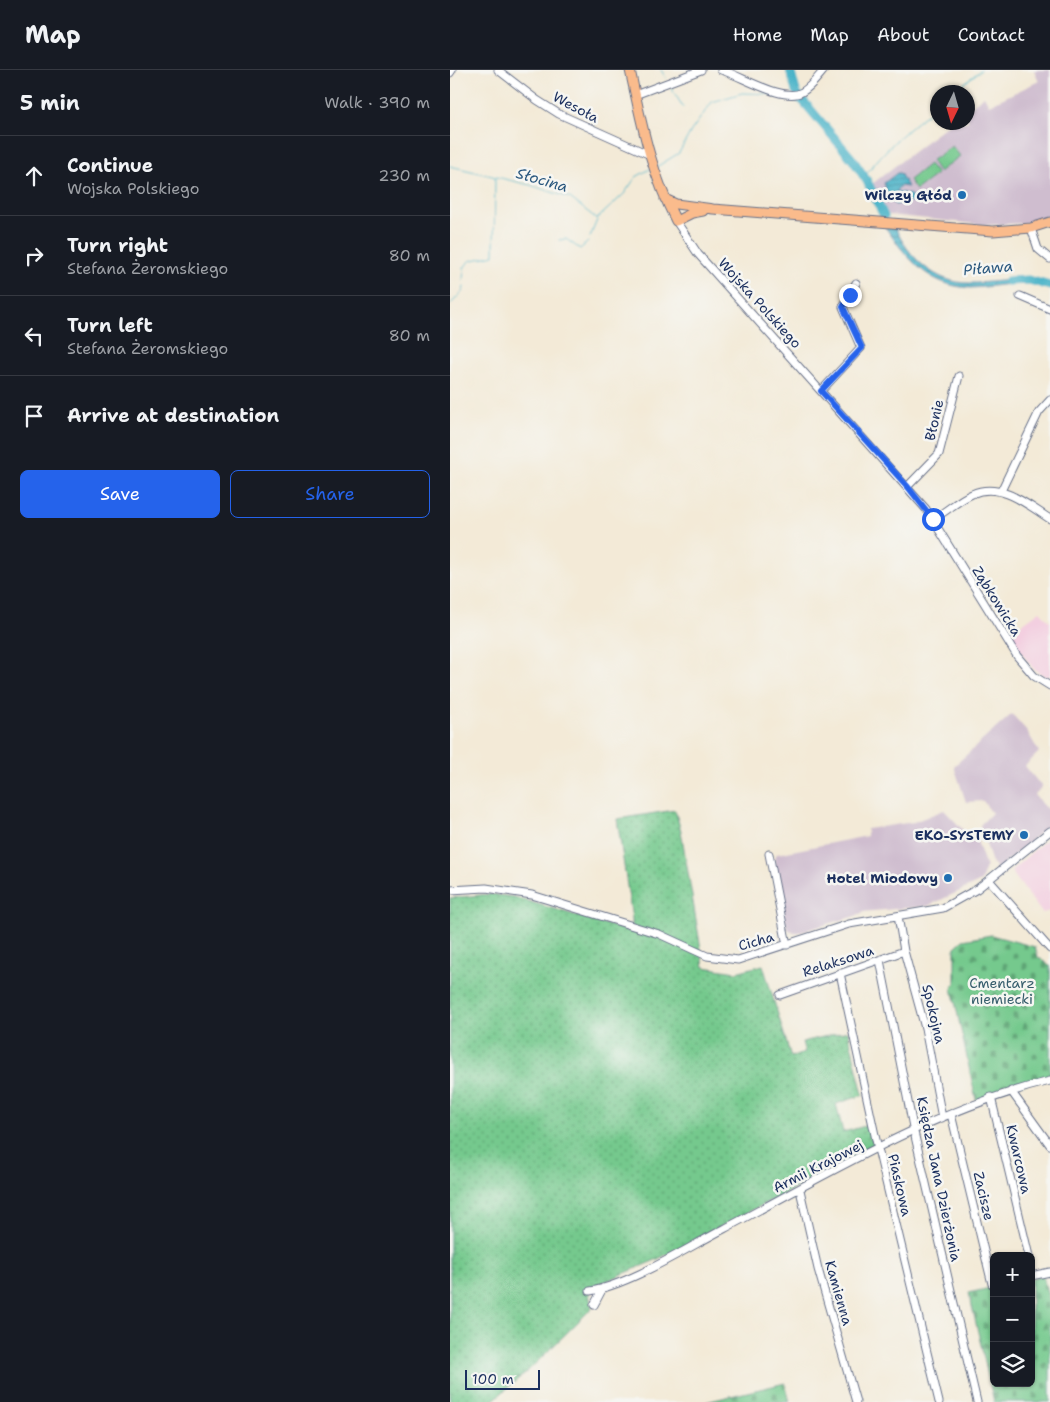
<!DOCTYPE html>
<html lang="en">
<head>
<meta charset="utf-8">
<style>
	:root { --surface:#171b24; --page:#242831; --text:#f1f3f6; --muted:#9ea1a6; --line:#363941; --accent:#2563eb }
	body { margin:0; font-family:"Shantell Sans",sans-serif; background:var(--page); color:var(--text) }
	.controls { position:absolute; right:15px; bottom:15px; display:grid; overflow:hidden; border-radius:8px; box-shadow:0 1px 4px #0004 }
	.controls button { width:45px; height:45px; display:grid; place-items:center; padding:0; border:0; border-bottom:1px solid var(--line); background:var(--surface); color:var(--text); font:25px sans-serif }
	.compass { position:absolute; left:480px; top:15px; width:45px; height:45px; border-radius:50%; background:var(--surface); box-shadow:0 1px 4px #0004; rotate:185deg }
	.scale { position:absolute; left:15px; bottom:12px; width:75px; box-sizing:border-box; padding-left:5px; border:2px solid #1b2f5e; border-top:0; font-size:14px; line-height:18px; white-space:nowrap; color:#1b2f5e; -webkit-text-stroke:4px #f6f6f2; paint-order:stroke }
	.stop { position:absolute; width:15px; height:15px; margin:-11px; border:4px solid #2563eb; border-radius:50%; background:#fff }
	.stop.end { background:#2563eb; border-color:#fff; box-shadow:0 1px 5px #0008 }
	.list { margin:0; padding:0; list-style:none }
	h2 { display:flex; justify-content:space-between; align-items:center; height:65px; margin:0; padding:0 20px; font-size:21px }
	h2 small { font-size:16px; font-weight:400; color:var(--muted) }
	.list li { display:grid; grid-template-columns:32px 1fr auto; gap:15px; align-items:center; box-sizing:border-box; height:80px; padding:0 20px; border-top:1px solid var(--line) }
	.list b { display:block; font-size:19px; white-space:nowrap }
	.list p { margin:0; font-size:16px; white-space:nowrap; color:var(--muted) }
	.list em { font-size:16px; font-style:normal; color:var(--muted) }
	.actions { display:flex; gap:10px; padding:15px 20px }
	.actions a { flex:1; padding:11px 0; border:1px solid var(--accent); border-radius:8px; text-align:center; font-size:18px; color:var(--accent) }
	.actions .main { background:var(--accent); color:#fff }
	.icon { flex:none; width:28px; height:28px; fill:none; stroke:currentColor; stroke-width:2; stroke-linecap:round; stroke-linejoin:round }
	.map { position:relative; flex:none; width:600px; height:1332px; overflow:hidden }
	header { display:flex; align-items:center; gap:30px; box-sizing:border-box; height:70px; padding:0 25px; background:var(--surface); border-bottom:1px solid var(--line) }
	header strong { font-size:24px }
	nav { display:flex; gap:28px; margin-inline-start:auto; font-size:18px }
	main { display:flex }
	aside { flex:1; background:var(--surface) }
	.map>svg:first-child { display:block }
	.built { fill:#f3cfe0 }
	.industrial { fill:#cfbdcf }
	.grass { fill:url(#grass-dots); stroke:#487c76 }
	.cemetery { fill:url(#cemetery-stones); stroke:#487c76 }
	.park { fill:#75c98d; stroke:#487c76 }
	.water { fill:url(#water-rules); stroke:#327193 }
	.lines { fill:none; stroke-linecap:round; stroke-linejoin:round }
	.stream { stroke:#4ab3c8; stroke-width:1 }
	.river { stroke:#4ab3c8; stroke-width:9 }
	.minor-casing { stroke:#677088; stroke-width:9 }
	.major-casing { stroke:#677088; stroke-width:11 }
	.minor { stroke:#fff; stroke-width:7 }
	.major { stroke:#fabb8c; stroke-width:9 }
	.route { stroke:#2563eb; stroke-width:6 }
	.poi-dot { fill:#1f6fb2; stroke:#f6f6f2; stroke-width:2 }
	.labels { text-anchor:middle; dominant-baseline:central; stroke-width:5; stroke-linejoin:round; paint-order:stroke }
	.street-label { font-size:14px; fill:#1b2f5e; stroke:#f6f6f2 }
	.poi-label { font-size:14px; font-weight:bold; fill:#1b2f5e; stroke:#f6f6f2; text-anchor:end }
	.park-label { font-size:14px; fill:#365d6c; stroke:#f6f6f2 }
	.water-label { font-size:15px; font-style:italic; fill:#29577e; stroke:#f6f6f2 }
</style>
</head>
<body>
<header>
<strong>Map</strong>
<nav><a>Home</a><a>Map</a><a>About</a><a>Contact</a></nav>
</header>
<main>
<aside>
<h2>5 min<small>Walk · 390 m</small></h2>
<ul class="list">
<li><svg class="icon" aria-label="ahead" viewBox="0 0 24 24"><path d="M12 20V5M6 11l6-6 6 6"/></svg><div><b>Continue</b><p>Wojska Polskiego</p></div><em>230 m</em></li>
<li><svg class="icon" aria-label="right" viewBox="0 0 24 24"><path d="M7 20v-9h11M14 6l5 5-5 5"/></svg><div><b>Turn right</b><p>Stefana Żeromskiego</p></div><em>80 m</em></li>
<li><svg class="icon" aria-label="left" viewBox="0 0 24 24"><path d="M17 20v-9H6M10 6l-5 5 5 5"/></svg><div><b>Turn left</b><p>Stefana Żeromskiego</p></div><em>80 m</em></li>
<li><svg class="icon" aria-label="arrive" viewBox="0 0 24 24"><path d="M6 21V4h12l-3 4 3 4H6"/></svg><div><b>Arrive at destination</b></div></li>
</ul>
<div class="actions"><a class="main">Save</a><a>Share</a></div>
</aside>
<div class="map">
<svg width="600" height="1332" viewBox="0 0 600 1332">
	<defs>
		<pattern id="grass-dots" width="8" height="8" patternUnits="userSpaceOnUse" patternTransform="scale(1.25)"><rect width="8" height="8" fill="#75c98d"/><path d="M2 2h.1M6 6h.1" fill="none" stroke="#5fa476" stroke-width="1.8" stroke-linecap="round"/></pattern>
		<pattern id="cemetery-stones" width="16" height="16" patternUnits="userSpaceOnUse" patternTransform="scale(1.25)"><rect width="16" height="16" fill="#75c98d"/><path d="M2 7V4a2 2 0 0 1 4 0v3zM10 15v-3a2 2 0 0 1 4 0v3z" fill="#5fa476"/></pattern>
		<pattern id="water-rules" width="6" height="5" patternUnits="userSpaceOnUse" patternTransform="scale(1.25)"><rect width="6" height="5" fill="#4ab3c8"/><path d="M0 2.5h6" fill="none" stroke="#3d92a6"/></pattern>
	</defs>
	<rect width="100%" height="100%" fill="#f6f6f2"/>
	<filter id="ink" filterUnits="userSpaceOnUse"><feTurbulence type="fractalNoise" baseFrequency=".02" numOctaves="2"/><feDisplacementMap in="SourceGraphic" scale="10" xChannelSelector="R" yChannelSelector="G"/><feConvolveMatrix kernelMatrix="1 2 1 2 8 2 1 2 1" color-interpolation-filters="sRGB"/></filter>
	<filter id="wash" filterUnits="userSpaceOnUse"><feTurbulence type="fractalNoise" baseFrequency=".0096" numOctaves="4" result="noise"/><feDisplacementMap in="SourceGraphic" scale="20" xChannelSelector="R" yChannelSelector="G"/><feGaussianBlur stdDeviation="1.12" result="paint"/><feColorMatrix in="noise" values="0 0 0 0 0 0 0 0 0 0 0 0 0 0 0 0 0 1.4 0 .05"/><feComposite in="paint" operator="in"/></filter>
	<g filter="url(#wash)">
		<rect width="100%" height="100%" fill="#f3ead7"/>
		<path class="built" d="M590 541 600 552V605L597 608 583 598 558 564Z
			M600 766V841L592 843 561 801Z"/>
		<path class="industrial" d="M584 0H600V146L576 153 536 155 439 145 422 114 500 53 518 52V39L534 26 539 35 589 11Z
			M562 644 577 661 589 682 575 696 592 717 584 725 600 742V754L547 799 542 793 530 755 542 743 533 731 516 732 504 696Z
			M494 740 519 766 525 765 536 797 531 811 478 836 412 842V844L346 863 337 859 324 787 327 784 417 766V759L464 752Z"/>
		<path class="grass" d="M225 740 231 761 254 897 286 902 313 895 341 987 355 983 352 972 398 961 413 1025 386 1034 393 1062 419 1055 424 1077 208 1189 138 1219 142 1238 81 1298 41 1332H0V828L40 824 64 827 182 862V849L167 749Z"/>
		<path class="cemetery" d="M541 865 585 877 588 887 600 896V1007L554 1019 526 1030 502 918 505 914V877L513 870Z
			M593 1206 600 1234V1332H544L519 1223 544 1217V1313H581V1209Z
			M335 1313 340 1332H256L264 1330Z"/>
		<path class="park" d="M502 76 510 86 489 102 481 91Z
			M479 94 487 104 466 120 459 110Z"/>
		<path class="water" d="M447 103H450L458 117 450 116 446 121 461 125 462 131 445 135 438 125 434 113Z
			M435 157H445C458 187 486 214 520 213 548 213 573 205 600 215V219C590 212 578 213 566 214 551 214 535 218 520 218 478 216 457 188 435 157Z"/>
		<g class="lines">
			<path class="stream" d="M211 0 216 8
				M220 16 233 37
				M503 22 531 0
				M334 27 357 36
				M0 96 80 115 120 128 147 149 174 124 186 107 200 99
				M208 96 229 83 241 61 262 32 292 23 321 24
				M414 107C435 78 460 57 488 35
				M140 167 147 150
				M109 170 116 169 130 179 138 172
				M13 211 14 198 19 191 44 185 45 108
				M0 235 13 221 14 217"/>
			<path class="river" d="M340 0 346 21
				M349 26 403 90 417 111 434 146
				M558 211 579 210 600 216"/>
		</g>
	</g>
	<g filter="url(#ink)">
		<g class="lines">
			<g class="minor-casing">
				<path id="minor" d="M48 0 87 30 109 44 198 84
					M271 0C290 5 334 33 352 22 361 17 368 7 374 0
					M0 3 2 0
					M185 25 251 0
					M226 151 248 184 476 439 567 586 584 606 600 616
					M581 158 588 179 600 189
					M570 226 600 239
					M371 321 411 278 393 237 406 213
					M457 417 489 384 509 306
					M551 421 589 342 600 330
					M483 449C496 442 508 430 522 424 550 411 578 435 600 449
					M319 784 337 875
					M539 810 600 879
					M0 820 36 818 82 825 209 864 257 886 288 890 399 854 493 838 527 819 600 761
					M448 846 454 881 475 958 492 1048
					M430 890 464 1062 527 1332
					M390 903 428 1079 489 1332
					M330 925 454 881
					M561 1021 600 1075
					M541 1027 579 1186
					M501 1044 542 1214H544
					M350 1120 368 1199 406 1332
					M581 1206 600 1202
					M140 1221C179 1215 237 1178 274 1159 378 1104 484 1039 600 1011
					M144 1235 153 1218"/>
			</g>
			<g class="major-casing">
				<path id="major" d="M180 0C192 55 200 100 226 151L242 143 253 141
					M215 129 226 134 263 139 543 161 581 158 600 152"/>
			</g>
			<use href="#minor" class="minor"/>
			<use href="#major" class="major"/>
		</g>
	</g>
	<g class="lines" filter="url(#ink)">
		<path class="route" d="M400 225 393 237 412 278 371 321 458 417 483 449"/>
	</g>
	<g class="poi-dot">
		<circle cx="512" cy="125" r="5"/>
		<circle cx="574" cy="765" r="5"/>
		<circle cx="498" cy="808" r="5"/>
	</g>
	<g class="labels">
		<g class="street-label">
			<text transform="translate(126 37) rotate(28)">Wesoła</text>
			<text transform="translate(310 233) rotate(48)">Wojska Polskiego</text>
			<text transform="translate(484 350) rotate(-77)">Błonie</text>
			<text transform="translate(547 531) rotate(58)">Ząbkowicka</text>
			<text transform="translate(306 871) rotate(-16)">Cicha</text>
			<text transform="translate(388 891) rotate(-18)">Relaksowa</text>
			<text transform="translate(484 944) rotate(77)">Spokojna</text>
			<text transform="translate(569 1089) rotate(77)">Kwarcowa</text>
			<text transform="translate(368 1096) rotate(-27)">Armii Krajowej</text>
			<text transform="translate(489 1109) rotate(78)">Księdza Jana Dzierżonia</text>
			<text transform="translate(450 1115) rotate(77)">Piaskowa</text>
			<text transform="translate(534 1126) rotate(77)">Zacisze</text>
			<text transform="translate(389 1223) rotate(74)">Kamienna</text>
		</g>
		<g class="poi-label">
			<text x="502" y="125">Wilczy Głód</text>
			<text x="564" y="765">EKO-SYSTEMY</text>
			<text x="488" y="808">Hotel Miodowy</text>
		</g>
		<g class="park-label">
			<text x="552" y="913">Cmentarz<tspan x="552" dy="16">niemiecki</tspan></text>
		</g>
		<g class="water-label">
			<text transform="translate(92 110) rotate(16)">Słocina</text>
			<text transform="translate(538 198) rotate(-5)">Piława</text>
		</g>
	</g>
</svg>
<div class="controls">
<button>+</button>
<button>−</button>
<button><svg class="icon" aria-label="layers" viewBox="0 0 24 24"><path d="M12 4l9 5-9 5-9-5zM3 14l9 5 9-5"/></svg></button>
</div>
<svg class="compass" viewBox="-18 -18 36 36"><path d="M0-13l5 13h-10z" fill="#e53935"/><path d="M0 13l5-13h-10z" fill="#9ea1a6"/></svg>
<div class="scale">100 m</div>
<div class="stop" style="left:483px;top:449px"></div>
<div class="stop end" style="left:400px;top:225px"></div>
</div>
</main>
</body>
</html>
